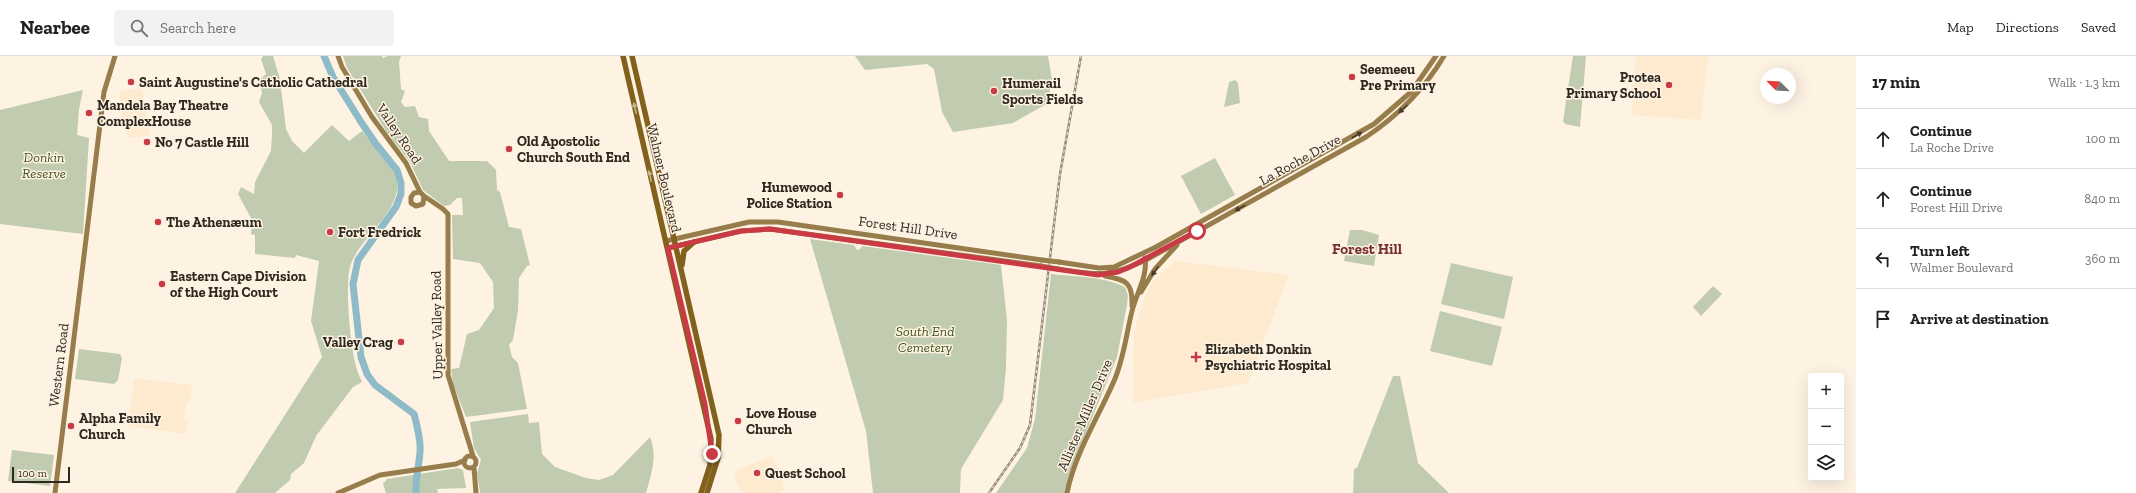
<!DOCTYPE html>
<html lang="en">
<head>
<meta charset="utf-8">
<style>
	:root { --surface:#fff; --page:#f2f2f2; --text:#202124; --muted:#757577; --line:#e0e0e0 }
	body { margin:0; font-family:"Zilla Slab",serif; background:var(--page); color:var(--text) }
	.controls { position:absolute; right:12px; bottom:12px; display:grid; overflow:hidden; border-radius:4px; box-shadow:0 4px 16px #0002 }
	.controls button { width:36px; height:36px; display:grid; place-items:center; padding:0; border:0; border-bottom:1px solid var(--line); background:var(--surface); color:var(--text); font:20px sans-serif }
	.compass { position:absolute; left:1760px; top:12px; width:36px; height:36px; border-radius:50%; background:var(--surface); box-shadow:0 4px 16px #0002; rotate:294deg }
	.scale { position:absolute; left:12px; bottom:10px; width:58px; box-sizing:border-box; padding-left:4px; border:2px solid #2f281e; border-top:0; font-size:11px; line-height:14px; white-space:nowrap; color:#2f281e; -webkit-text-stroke:3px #fef3e3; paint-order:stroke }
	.stop { position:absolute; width:12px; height:12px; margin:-9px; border:3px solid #ca3a45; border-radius:50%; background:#fff }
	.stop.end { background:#ca3a45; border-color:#fff; box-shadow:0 1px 4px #0008 }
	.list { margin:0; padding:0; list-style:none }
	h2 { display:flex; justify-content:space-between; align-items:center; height:52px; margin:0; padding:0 16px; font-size:17px }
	h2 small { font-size:13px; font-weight:400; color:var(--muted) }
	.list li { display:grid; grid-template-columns:26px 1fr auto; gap:12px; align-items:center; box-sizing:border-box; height:60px; padding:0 16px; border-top:1px solid var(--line) }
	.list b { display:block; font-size:15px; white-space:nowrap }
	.list p { margin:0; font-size:13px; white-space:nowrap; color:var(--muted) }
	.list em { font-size:13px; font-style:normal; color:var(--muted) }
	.icon { flex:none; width:22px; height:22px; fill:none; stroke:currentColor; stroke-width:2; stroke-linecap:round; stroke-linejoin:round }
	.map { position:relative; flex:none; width:1856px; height:437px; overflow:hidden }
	header { display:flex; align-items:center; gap:24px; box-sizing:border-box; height:56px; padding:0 20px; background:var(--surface); border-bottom:1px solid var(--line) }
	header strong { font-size:19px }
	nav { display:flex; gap:22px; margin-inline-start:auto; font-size:14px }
	.search { width:280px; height:36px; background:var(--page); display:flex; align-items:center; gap:10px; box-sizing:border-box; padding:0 14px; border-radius:4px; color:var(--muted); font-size:15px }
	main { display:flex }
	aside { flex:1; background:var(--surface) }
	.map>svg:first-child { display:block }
	.built { fill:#fdeacf }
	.green { fill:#c0cbb0 }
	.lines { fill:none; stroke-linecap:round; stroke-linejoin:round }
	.river { stroke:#8fbbc8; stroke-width:7 }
	.secondary { stroke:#987d4c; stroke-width:5 }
	.primary { stroke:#82611c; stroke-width:5.5 }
	.rail-casing { stroke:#958c7f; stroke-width:2.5 }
	.rail { stroke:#fef3e3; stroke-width:1; stroke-dasharray:3; stroke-linecap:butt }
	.secondary-bridge { stroke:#987d4c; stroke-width:5 }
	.oneway { fill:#c6b189 }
	.oneway2 { fill:#493d2a }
	.route { stroke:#ca3a45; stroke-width:5 }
	.poi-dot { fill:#ca3a45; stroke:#fef3e3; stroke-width:1.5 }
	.labels { text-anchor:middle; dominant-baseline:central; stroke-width:3; stroke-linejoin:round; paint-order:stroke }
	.poi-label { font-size:14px; font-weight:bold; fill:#2f281e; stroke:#fef3e3; text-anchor:start }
	.street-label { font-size:14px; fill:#2f281e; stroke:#fef3e3 }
	.park-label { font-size:14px; font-style:italic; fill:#3f511c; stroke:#fef3e3 }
	.neighbourhood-label { font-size:15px; font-weight:bold; fill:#762f31; stroke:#fef3e3 }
</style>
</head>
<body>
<header>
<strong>Nearbee</strong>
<div class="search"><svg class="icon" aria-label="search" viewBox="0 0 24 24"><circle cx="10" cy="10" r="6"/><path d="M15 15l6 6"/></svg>Search here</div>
<nav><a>Map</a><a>Directions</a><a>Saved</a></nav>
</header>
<main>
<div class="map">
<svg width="1856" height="437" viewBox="0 0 1856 437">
	<rect width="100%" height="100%" fill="#fef3e3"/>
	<path class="built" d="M1636 0H1708L1701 64 1632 59Z
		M142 32 150 79 128 82 126 68 123 66 119 35Z
		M1175 205 1289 219 1248 327 1133 347 1134 275 1147 235 1153 225Z
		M134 322 192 329 190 346H187L183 365 188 366 186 378 128 370Z
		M772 400 783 425 781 426 785 434 778 437H742L734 419 737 414Z"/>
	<path class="green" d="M263 0H273L280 23 286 73 292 85 304 97 332 69 349 85 362 75C371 87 395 110 397 124 402 156 358 182 350 211 345 231 350 285 355 306 356 313 359 319 362 326L353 331 316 380 304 407 291 418 290 424 275 437H235L322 301 311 265 319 205 296 199 295 202 255 198V179L251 178 252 164 238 138 241 131 254 138 255 126 271 95 272 77V69L259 46 262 37 259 24 266 18 261 3Z
		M343 0H382L383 2 387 0H401L399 6 401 33 405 35 401 46 405 51 415 50 419 61 428 63 429 75 449 105H487L496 114 497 134 500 136 509 171 521 173 530 209 527 210 519 222 518 254 513 284 509 289 512 301 518 307 527 353 466 361 453 328 451 313 459 312 467 278 479 274 494 252 493 226 480 207 453 203 452 159H463L462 142H457L450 149 444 150 423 134 410 106 388 78 347 12Z
		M855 0H1048L1052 23 1048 47 1013 67 953 76 942 56 934 13 927 8 865 14Z
		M1573 0H1586L1580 71 1565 68 1563 65Z
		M1235 24 1238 27 1240 47 1224 51 1229 26Z
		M83 34 79 53 77 79 89 82 83 178 0 168V54Z
		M1215 102 1235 139 1201 158 1181 120Z
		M1350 174H1362L1379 179 1374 210 1344 205Z
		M810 183 854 189 857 194 860 193 862 190 1001 209 1007 264 1006 312 1003 344 961 413 960 437H873L866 375Z
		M1451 207 1513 221 1504 263 1441 248Z
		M1051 218C1075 221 1103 220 1125 231L1128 240 1127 249 1117 301 1070 416 1065 437H996L1027 392 1035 363Z
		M1713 230 1722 238 1701 260 1693 251Z
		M1440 255 1502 271 1492 310 1430 295Z
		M79 293 120 298 122 302 118 324 114 328 75 323Z
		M1393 320H1400L1418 407 1449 437H1353L1354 413 1357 412Z
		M528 358 529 367 539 366 542 398 555 411 586 422 599 424 613 419 650 381C658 399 651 419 646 437H480L477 417 481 404 474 392 470 366Z
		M12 394 54 399 50 430 8 425Z
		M458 412 463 414 466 432 437 433 438 437H386L383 428 387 423Z"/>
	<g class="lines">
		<path class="river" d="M324 0 333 21 361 66 376 88 397 114 401 127V138L396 151 358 204 353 228 361 301 367 318 375 329 414 358C417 369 421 385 420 396 419 410 415 424 416 437"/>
		<path class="secondary" d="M338 0 342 11 372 61 406 107 420 136 424 140 423 148 416 150 411 147V141L414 137 420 136
			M424 140 443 153 448 158V319L473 400
			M666 185 749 166H778L1042 204
			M668 192 741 175 770 173 1041 210
			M1059 206 1099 212 1114 211 1156 191 1374 68 1411 36 1436 0
			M1058 213C1098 219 1107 222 1146 204L1366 81C1399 59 1424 34 1444 0
			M1105 220C1126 224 1133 226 1132 250
			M1141 236 1155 213 1177 189
			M464 406a6 6 0 1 1 12 0a6 6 0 1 1-12 0Z
			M474 412 476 437
			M55 437 104 36 115 0
			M338 437 380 419 456 408 465 404
			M1067 437C1075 397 1098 362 1114 325 1124 302 1126 279 1132 255 1136 238 1148 220 1145 202"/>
		<path class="primary" d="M623 0 711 383 710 409 701 437
			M632 0 719 379 718 402 707 437
			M682 209 684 195 694 186"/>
		<g class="rail-casing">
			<path id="rail" d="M989 437 1020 392 1030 369 1060 118 1081 0"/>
		</g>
		<use href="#rail" class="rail"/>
		<path class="secondary-bridge" d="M1042 204 1059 206
			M1041 210 1058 213"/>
	</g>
	<defs><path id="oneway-solid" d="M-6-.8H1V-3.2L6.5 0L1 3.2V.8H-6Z"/></defs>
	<g class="oneway">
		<use href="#oneway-solid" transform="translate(635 52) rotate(-103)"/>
		<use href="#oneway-solid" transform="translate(650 120) rotate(-104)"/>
	</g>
	<g class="oneway2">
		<use href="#oneway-solid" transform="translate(1403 53) rotate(138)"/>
		<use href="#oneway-solid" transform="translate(1357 79) rotate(-30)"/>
		<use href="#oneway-solid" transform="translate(1240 152) rotate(151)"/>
		<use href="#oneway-solid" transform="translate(1155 215) rotate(125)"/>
	</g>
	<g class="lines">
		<path class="route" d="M712 398 705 348 668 192 741 175 770 173 1098 219 1118 216 1128 212 1197 175"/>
	</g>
	<g class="poi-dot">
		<circle cx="1352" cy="21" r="4"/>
		<circle cx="131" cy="26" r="4"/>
		<circle cx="1669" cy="29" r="4"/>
		<circle cx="994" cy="35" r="4"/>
		<circle cx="89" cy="57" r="4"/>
		<circle cx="147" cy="86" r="4"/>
		<circle cx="509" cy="93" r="4"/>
		<circle cx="840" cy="139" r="4"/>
		<circle cx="158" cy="166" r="4"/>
		<circle cx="330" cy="176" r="4"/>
		<circle cx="162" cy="228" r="4"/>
		<circle cx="401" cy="286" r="4"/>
		<path d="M1194 295h4v4h4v4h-4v4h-4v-4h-4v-4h4z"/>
		<circle cx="738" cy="365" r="4"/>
		<circle cx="71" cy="370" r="4"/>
		<circle cx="757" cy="417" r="4"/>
	</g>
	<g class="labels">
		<g class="poi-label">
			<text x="1360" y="13">Seemeeu<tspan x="1360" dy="16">Pre Primary</tspan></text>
			<text x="1661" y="21" text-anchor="end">Protea<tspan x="1661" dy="16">Primary School</tspan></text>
			<text x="139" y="26">Saint Augustine's Catholic Cathedral</text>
			<text x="1002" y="27">Humerail<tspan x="1002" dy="16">Sports Fields</tspan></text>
			<text x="97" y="49">Mandela Bay Theatre<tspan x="97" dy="16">ComplexHouse</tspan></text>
			<text x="517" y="85">Old Apostolic<tspan x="517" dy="16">Church South End</tspan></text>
			<text x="155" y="86">No 7 Castle Hill</text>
			<text x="832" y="131" text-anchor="end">Humewood<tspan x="832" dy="16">Police Station</tspan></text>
			<text x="166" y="166">The Athenæum</text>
			<text x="338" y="176">Fort Fredrick</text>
			<text x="170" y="220">Eastern Cape Division<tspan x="170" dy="16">of the High Court</tspan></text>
			<text x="393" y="286" text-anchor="end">Valley Crag</text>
			<text x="1205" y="293">Elizabeth Donkin<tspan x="1205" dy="16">Psychiatric Hospital</tspan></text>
			<text x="746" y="357">Love House<tspan x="746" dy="16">Church</tspan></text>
			<text x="79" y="362">Alpha Family<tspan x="79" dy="16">Church</tspan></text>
			<text x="765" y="417">Quest School</text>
		</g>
		<g class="street-label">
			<text transform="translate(399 78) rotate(56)">Valley Road</text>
			<text transform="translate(1300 104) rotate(-29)">La Roche Drive</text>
			<text transform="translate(664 122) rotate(77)">Walmer Boulevard</text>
			<text transform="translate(908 172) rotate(8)">Forest Hill Drive</text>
			<text transform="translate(437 269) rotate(-91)">Upper Valley Road</text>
			<text transform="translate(59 309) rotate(-83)">Western Road</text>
			<text transform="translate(1085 359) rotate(-67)">Allister Miller Drive</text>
		</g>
		<g class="park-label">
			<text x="44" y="101">Donkin<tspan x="44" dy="16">Reserve</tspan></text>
			<text x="925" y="275">South End<tspan x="925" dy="16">Cemetery</tspan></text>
		</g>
		<g class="neighbourhood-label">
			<text x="1367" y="193">Forest Hill</text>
		</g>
	</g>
</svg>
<div class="controls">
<button>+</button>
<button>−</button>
<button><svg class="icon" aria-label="layers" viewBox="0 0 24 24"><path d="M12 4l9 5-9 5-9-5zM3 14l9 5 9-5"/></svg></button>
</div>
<svg class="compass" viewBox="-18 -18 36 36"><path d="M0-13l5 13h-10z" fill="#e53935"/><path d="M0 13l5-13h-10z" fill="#757577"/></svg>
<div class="scale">100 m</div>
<div class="stop" style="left:1197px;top:175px"></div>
<div class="stop end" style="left:712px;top:398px"></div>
</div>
<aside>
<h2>17 min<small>Walk · 1.3 km</small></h2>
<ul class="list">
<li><svg class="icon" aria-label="ahead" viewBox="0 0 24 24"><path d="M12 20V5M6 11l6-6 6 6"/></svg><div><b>Continue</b><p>La Roche Drive</p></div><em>100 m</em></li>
<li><svg class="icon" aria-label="ahead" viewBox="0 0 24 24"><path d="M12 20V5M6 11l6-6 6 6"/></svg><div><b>Continue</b><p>Forest Hill Drive</p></div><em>840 m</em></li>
<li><svg class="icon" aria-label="left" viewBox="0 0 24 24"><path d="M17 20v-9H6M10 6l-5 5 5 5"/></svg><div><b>Turn left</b><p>Walmer Boulevard</p></div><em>360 m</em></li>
<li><svg class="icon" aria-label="arrive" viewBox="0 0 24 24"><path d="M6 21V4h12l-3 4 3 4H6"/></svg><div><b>Arrive at destination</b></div></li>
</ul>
</aside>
</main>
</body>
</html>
